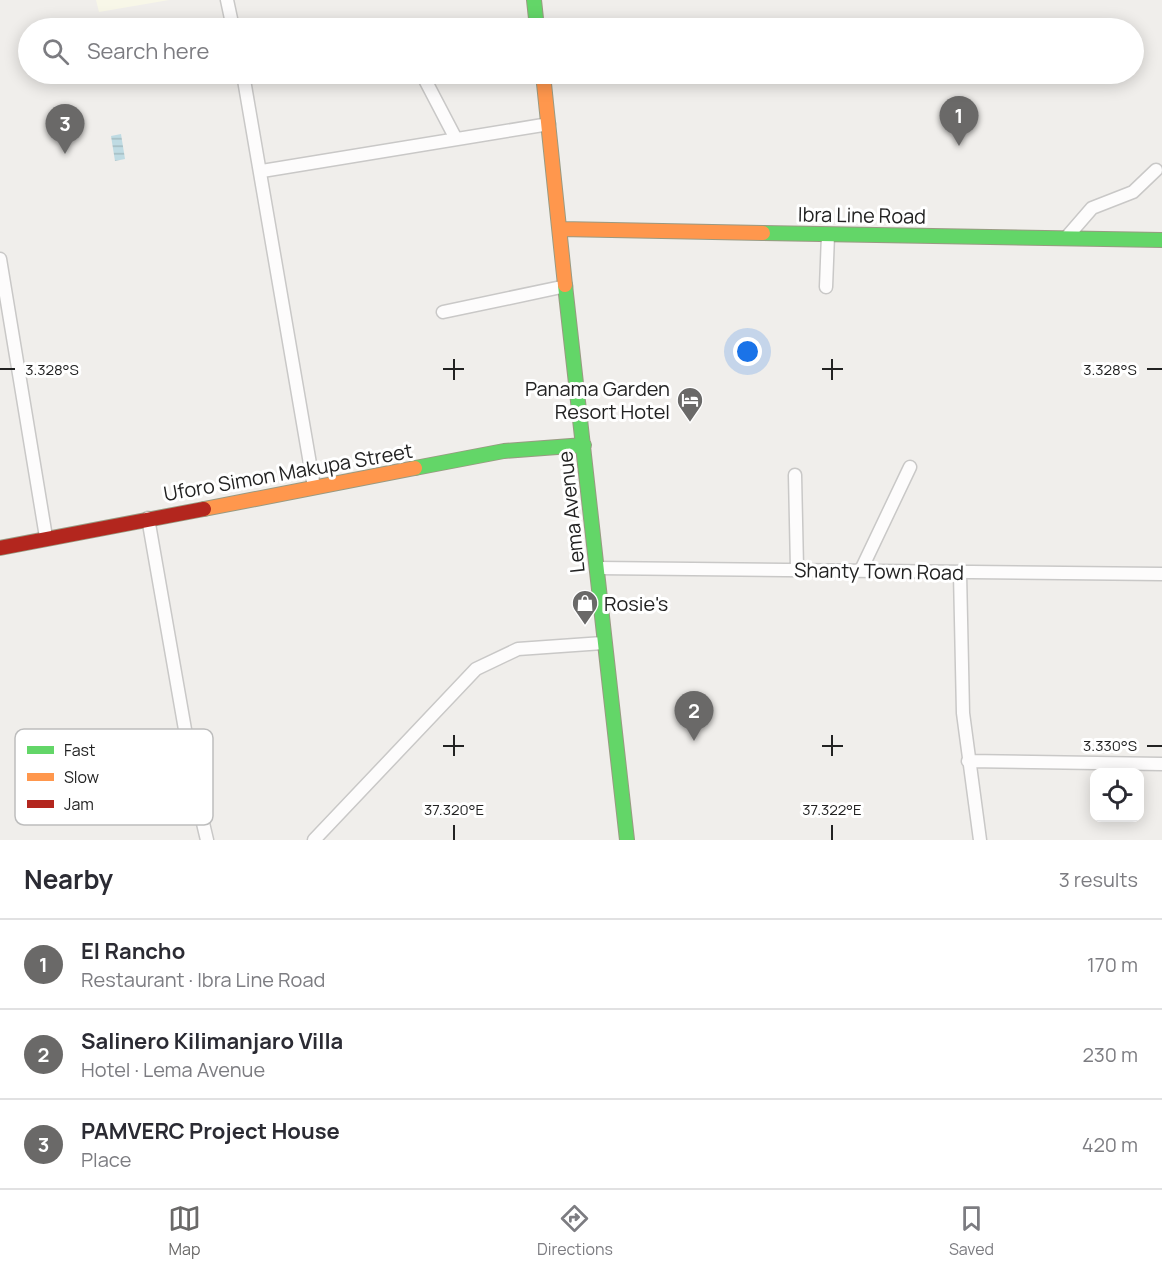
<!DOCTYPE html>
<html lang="en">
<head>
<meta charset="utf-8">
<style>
	:root { --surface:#fff; --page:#f2f2f3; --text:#2b2b33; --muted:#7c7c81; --line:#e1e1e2; --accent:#6a6968 }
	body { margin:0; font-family:Manrope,sans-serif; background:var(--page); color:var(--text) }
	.controls { position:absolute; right:18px; bottom:18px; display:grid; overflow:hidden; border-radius:12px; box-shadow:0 3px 15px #0003 }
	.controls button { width:54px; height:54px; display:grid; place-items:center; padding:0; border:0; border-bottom:2px solid var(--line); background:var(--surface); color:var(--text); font:30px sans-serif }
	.you { position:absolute; left:748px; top:352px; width:21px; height:21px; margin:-15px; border:4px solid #fff; border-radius:50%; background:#1a73e8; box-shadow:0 0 0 9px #1a73e833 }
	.badge { display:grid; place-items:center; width:39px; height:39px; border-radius:50%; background:var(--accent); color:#fff; font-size:20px; font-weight:700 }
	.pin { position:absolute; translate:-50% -50px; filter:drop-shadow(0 2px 3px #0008) }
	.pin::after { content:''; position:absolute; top:32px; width:21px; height:18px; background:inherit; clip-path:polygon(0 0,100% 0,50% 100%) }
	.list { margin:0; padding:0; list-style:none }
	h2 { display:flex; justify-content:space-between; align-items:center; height:78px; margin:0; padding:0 24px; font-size:26px }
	h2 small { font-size:20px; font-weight:400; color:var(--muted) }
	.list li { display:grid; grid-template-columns:39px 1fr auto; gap:18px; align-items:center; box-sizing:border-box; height:90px; padding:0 24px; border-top:2px solid var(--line) }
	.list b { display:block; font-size:22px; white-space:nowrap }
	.list p { margin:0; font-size:20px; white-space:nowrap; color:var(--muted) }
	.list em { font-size:20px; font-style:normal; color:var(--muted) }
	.icon { flex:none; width:33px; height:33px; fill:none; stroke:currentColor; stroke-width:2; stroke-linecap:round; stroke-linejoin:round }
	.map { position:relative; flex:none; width:1162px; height:840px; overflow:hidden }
	.search { position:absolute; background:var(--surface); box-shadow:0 3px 15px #0003; left:18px; right:18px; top:18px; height:66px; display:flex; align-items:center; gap:15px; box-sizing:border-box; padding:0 21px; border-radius:33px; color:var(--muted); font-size:22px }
	.sheet { height:348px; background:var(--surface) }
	nav { display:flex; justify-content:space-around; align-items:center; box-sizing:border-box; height:84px; border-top:2px solid var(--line); background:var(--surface); font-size:16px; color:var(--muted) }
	nav a { display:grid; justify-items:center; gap:3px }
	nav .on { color:var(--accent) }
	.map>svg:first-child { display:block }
	.education { fill:#f8f7e8 }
	.water { fill:url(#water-rules) }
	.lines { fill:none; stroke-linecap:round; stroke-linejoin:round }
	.street-casing { stroke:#c9c8c7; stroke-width:15 }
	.fast-casing { stroke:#999a82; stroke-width:16 }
	.slow-casing { stroke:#999a82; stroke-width:16 }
	.jam-casing { stroke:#999a82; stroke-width:16 }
	.street { stroke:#fdfcfc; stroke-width:12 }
	.fast { stroke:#63d668; stroke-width:14 }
	.slow { stroke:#ff974d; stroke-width:14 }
	.jam { stroke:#b3261e; stroke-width:14 }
	.ticks { fill:none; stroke:#222; stroke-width:2 }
	.labels { text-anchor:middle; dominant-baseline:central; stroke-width:6; stroke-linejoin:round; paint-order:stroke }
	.street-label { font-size:20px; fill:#222; stroke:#fff }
	.poi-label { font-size:20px; fill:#222; stroke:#fff; text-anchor:end }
	.key { fill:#fff; stroke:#bdbdbd; stroke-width:1.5 }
	.key-label { font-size:16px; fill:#222 }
	.ticks-label { font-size:15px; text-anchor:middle; fill:#222; stroke:#fff; stroke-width:6; stroke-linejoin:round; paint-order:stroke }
</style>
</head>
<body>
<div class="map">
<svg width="1162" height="840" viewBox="0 0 1162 840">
	<defs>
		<pattern id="water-rules" width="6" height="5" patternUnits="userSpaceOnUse" patternTransform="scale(1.5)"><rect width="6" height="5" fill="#bfdbe3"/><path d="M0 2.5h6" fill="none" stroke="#a4bcc2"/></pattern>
	</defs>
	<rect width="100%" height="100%" fill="#f0eeeb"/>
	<path class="education" d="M96 0H169L99 12Z"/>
	<path class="water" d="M121 134 125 159 115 161 111 136Z"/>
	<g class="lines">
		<g class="street-casing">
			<path id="street" d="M227 0 233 28
				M243 74 314 487
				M422 74 456 139
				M262 171 549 124
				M1066 238 1092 208 1133 192 1156 170
				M0 259 46 537
				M826 287 828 235
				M443 312 566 286
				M795 475 797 568
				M148 518 197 798 207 840
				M597 568 1162 574
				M861 570 910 467
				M960 573 963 713 980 840
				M968 761 1162 764
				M314 840 476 669 518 649 603 643"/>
		</g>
		<g class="fast-casing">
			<path id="fast" d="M534 0 537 28
				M763 233 1162 240
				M565 285 627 840
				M415 468 504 451 584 445"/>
		</g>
		<g class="slow-casing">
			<path id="slow" d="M543 74 565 285
				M561 229 763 233
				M204 509 415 468"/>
		</g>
		<g class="jam-casing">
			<path id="jam" d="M0 548 204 509"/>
		</g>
		<use href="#street" class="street"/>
		<use href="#fast" class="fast"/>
		<use href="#slow" class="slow"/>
		<use href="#jam" class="jam"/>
	</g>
	<path class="ticks" d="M454 359V380M832 359V380M0 369H15M443 369H464M822 369H843M1147 369H1162M454 735V756M832 735V756M443 746H464M822 746H843M1147 746H1162M454 825V840M832 825V840"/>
	<defs>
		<g id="hotel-pin" transform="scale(1.35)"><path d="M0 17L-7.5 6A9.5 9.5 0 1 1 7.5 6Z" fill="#6a6968" stroke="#fff"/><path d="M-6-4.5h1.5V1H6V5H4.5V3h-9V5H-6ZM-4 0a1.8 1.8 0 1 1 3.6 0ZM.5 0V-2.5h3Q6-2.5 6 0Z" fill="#fff"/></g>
		<g id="shop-pin" transform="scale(1.35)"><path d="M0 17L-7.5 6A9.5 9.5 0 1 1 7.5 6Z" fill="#6a6968" stroke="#fff"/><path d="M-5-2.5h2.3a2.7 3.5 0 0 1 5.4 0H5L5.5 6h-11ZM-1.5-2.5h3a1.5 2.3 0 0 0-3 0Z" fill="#fff"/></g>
	</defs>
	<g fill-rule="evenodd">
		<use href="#hotel-pin" x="690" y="400"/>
		<use href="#shop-pin" x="585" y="603"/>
	</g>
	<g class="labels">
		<g class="street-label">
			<text transform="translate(862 215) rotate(1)">Ibra Line Road</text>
			<text transform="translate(288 472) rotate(-10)">Uforo Simon Makupa Street</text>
			<text transform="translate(571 512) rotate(-96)">Lema Avenue</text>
			<text transform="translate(879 571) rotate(1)">Shanty Town Road</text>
		</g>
		<g class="poi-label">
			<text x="670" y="388">Panama Garden<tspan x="670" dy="23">Resort Hotel</tspan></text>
			<text x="604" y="603" text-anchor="start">Rosie's</text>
		</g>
	</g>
	<rect x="15" y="729" width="198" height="96" rx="9" class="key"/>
	<rect x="27" y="746" width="27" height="8" fill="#63d668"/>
	<rect x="27" y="773" width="27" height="8" fill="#ff974d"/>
	<rect x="27" y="800" width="27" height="8" fill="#b3261e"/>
	<g class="key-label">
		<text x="64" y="756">Fast</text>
		<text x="64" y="783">Slow</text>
		<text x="64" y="810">Jam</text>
	</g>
	<g class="ticks-label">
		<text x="52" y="375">3.328°S</text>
		<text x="1110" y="375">3.328°S</text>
		<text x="1110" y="751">3.330°S</text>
		<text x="454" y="815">37.320°E</text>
		<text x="832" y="815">37.322°E</text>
	</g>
</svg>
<div class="controls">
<button><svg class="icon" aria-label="locate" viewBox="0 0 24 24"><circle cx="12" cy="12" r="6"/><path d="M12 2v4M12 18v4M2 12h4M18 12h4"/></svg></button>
</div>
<div class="you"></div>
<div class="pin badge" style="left:959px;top:146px">1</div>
<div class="pin badge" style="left:694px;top:741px">2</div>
<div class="pin badge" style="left:65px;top:154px">3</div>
<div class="search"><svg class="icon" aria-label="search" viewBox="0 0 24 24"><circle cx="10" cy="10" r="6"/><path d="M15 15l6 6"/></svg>Search here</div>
</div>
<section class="sheet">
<h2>Nearby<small>3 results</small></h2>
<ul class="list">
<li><span class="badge">1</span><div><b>El Rancho</b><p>Restaurant · Ibra Line Road</p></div><em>170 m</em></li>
<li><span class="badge">2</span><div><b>Salinero Kilimanjaro Villa</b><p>Hotel · Lema Avenue</p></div><em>230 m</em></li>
<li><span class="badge">3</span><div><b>PAMVERC Project House</b><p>Place</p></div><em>420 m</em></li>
</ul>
</section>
<nav>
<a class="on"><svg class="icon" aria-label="map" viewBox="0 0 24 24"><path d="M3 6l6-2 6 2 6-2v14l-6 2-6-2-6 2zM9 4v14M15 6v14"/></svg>Map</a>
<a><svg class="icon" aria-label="directions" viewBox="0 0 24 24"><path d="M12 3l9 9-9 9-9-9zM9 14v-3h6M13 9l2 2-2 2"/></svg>Directions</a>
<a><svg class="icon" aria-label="saved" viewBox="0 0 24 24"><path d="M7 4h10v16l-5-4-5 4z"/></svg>Saved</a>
</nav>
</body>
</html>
